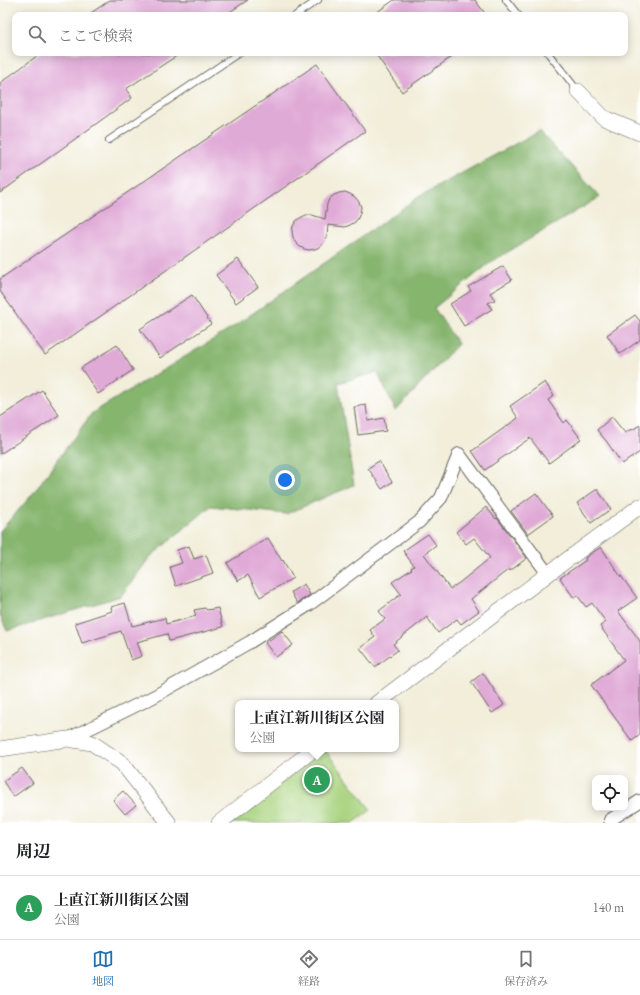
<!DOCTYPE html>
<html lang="ja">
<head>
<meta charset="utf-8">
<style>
	:root { --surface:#fff; --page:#f6f6f6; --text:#202124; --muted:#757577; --line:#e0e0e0; --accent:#1f6fb2 }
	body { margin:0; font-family:"EB Garamond","Noto Serif JP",serif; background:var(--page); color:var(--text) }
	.controls { position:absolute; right:12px; bottom:12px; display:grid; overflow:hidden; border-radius:8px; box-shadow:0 2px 10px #0003 }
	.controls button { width:36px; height:36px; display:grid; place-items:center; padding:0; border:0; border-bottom:1px solid var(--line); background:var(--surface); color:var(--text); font:20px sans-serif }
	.you { position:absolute; left:285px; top:480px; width:14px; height:14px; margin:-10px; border:3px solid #fff; border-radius:50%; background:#1a73e8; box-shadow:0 0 0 6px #1a73e833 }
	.badge { display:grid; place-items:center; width:26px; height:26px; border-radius:50%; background:var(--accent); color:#fff; font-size:13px; font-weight:700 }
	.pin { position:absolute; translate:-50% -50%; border:2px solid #fff; box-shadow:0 1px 4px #0006 }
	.popup { position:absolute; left:235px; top:700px; width:164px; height:52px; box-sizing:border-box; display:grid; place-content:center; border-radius:8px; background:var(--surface); filter:drop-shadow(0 1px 3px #0005); font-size:13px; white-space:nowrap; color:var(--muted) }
	.popup b { font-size:15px; color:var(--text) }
	.popup::after { content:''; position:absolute; left:50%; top:100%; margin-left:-8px; border:8px solid transparent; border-top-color:var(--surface) }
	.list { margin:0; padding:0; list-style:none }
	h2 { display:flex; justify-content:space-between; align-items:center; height:52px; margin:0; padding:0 16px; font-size:17px }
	h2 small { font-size:13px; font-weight:400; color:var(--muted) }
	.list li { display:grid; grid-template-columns:26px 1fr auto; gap:12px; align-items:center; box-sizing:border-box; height:64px; padding:0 16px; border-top:1px solid var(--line) }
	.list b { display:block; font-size:15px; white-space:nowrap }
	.list p { margin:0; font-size:13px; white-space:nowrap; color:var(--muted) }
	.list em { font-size:13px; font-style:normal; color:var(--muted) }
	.icon { flex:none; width:22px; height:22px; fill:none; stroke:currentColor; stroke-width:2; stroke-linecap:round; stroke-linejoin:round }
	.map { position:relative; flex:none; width:640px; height:823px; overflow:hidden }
	.search { position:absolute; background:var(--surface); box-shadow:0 2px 10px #0003; left:12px; right:12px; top:12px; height:44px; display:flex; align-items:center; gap:10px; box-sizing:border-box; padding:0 14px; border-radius:8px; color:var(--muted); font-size:15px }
	.sheet { height:116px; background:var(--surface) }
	nav { display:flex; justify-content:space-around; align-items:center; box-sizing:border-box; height:56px; border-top:1px solid var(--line); background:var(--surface); font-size:11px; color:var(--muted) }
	nav a { display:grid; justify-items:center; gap:2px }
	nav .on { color:var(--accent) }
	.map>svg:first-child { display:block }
	.green { fill:#a9d37f; stroke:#62784e }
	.forest { fill:#86b56e; stroke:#516845 }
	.building { fill:#e0aad7 }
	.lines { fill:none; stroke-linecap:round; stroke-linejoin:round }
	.service-casing { stroke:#67665e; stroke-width:8 }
	.minor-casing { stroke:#67665e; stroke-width:14 }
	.tertiary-casing { stroke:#67665e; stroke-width:16 }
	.service { stroke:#fff; stroke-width:6 }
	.minor { stroke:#fff; stroke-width:12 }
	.tertiary { stroke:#fff; stroke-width:15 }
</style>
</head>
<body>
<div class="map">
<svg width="640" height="823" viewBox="0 0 640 823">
	<rect width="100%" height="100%" fill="#fff"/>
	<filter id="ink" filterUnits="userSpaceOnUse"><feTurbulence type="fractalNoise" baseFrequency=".025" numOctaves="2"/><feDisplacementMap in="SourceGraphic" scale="8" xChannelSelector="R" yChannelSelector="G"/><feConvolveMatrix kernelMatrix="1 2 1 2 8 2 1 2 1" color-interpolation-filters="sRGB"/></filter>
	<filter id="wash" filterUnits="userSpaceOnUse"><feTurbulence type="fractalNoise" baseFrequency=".012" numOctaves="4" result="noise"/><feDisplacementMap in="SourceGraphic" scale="16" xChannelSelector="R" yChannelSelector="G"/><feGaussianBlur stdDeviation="0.9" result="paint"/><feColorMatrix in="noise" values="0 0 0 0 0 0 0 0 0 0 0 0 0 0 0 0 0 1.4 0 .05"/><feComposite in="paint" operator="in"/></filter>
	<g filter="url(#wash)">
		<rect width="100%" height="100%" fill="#f2eeda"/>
		<path class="green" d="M325 750 371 810 353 823H229Z"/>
		<path class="forest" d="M539 131 600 197 491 262 434 308 458 344 396 411 377 372 338 383 354 485 286 514 211 506 150 557 121 596 7 631 0 615V531L31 496 92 413 229 330 420 196Z"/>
		<g id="blocks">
			<path class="building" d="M110 0H248L225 15H88Z
				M394 0H475L486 15H373Z
				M41 53H181L126 89 132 98 0 193V83Z
				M375 53H457L402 92Z
				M317 64 365 131 45 355 0 291V279Z
				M345 192 350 194 355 197 359 202 361 207 360 213 358 218 355 222 350 225 345 227 328 225 327 237 324 242 320 247 315 249 309 250 304 249 299 246 295 242 293 237 292 232 293 226 296 221 300 218 306 215H312L325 219 327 204 329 199 334 195 339 193Z
				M238 259 258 287 236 303 216 275Z
				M503 266 512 280 490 293 495 300 488 303 492 309 464 326 450 304 471 291 468 287Z
				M192 295 211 324 160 358 140 329Z
				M635 315 640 321V340L620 354 607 335Z
				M117 345 133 370 98 394 81 368Z
				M545 382 554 396 548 400 564 423 567 420 581 439 549 463 530 438 485 470 472 451 518 418 510 406Z
				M42 390 59 415 0 454V417Z
				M366 405 368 421 384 418 386 431 358 435 354 407Z
				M612 417 625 433 631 429 632 430 640 425V452L622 464 607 442 597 430Z
				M379 461 392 482 382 489 368 468Z
				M597 489 611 509 591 523 577 503Z
				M536 493 553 516 528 534 511 511Z
				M486 507 496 519 497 518 527 558 510 571 509 569 471 599 479 611 461 624 457 619 438 633 427 617 393 644 398 650 375 667 360 648 375 637 370 630 385 619 379 611 401 594 392 582 412 569 411 568 414 566 403 551 428 534 436 545 424 554 450 589 459 583 490 558 474 538 466 544 456 532Z
				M268 538 282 561 283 560 293 578 260 597 248 575 238 581 227 563Z
				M189 546 194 559 206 555 213 573 176 586 170 567 182 563 177 550Z
				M601 547 621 577V576L637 598 618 611 640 641V735L632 741 591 685 624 660 600 626 606 622 592 603 586 607 577 595 574 598 560 578 586 560 585 558 586 557Z
				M304 584 310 595 297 603 291 592Z
				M125 603 132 626 165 618 166 624 196 616 194 610 205 608 207 610 218 608 223 627 169 641 167 634 137 642 142 656 131 660 121 631 82 643 75 623 112 611 111 607Z
				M282 631 293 645 276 657 265 643Z
				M483 673 504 705 492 713 471 682Z
				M22 768 33 783 13 797 3 781Z
				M123 791 136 805 125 814 113 800Z"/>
		</g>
	</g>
	<g filter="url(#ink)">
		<use href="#blocks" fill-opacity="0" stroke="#67665e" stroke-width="1"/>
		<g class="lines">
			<g class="service-casing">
				<path id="service" d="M506 0 518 15
					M296 15 318 0
					M548 53 578 91
					M109 140 239 53"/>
			</g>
			<g class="minor-casing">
				<path id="minor" d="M68 739 153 697 250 642 310 604 419 522 441 498 459 454 548 574
					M610 820 640 801"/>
			</g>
			<g class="tertiary-casing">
				<path id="tertiary" d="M578 91 604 118 640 133
					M377 703 548 574 640 506
					M0 749 68 739 92 743 122 763 169 823
					M219 823 314 749"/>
			</g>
			<use href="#service" class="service"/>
			<use href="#minor" class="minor"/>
			<use href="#tertiary" class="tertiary"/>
		</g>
	</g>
</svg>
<div class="controls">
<button><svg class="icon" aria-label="locate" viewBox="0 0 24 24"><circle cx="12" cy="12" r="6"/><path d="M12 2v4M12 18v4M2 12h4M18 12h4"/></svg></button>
</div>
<div class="you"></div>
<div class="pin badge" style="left:317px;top:780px;background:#2e9e5b">A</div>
<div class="popup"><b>上直江新川街区公園</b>公園</div>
<div class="search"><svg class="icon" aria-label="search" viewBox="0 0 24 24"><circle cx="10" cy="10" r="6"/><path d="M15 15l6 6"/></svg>ここで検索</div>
</div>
<section class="sheet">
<h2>周辺<small></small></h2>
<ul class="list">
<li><span class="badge" style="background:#2e9e5b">A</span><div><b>上直江新川街区公園</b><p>公園</p></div><em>140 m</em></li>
</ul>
</section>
<nav>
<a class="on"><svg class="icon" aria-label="map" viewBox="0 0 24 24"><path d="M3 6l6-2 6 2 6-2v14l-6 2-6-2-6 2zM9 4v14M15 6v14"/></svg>地図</a>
<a><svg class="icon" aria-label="directions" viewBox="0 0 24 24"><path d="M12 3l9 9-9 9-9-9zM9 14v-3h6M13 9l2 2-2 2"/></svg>経路</a>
<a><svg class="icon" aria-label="saved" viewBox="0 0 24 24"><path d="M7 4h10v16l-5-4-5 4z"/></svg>保存済み</a>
</nav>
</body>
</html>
